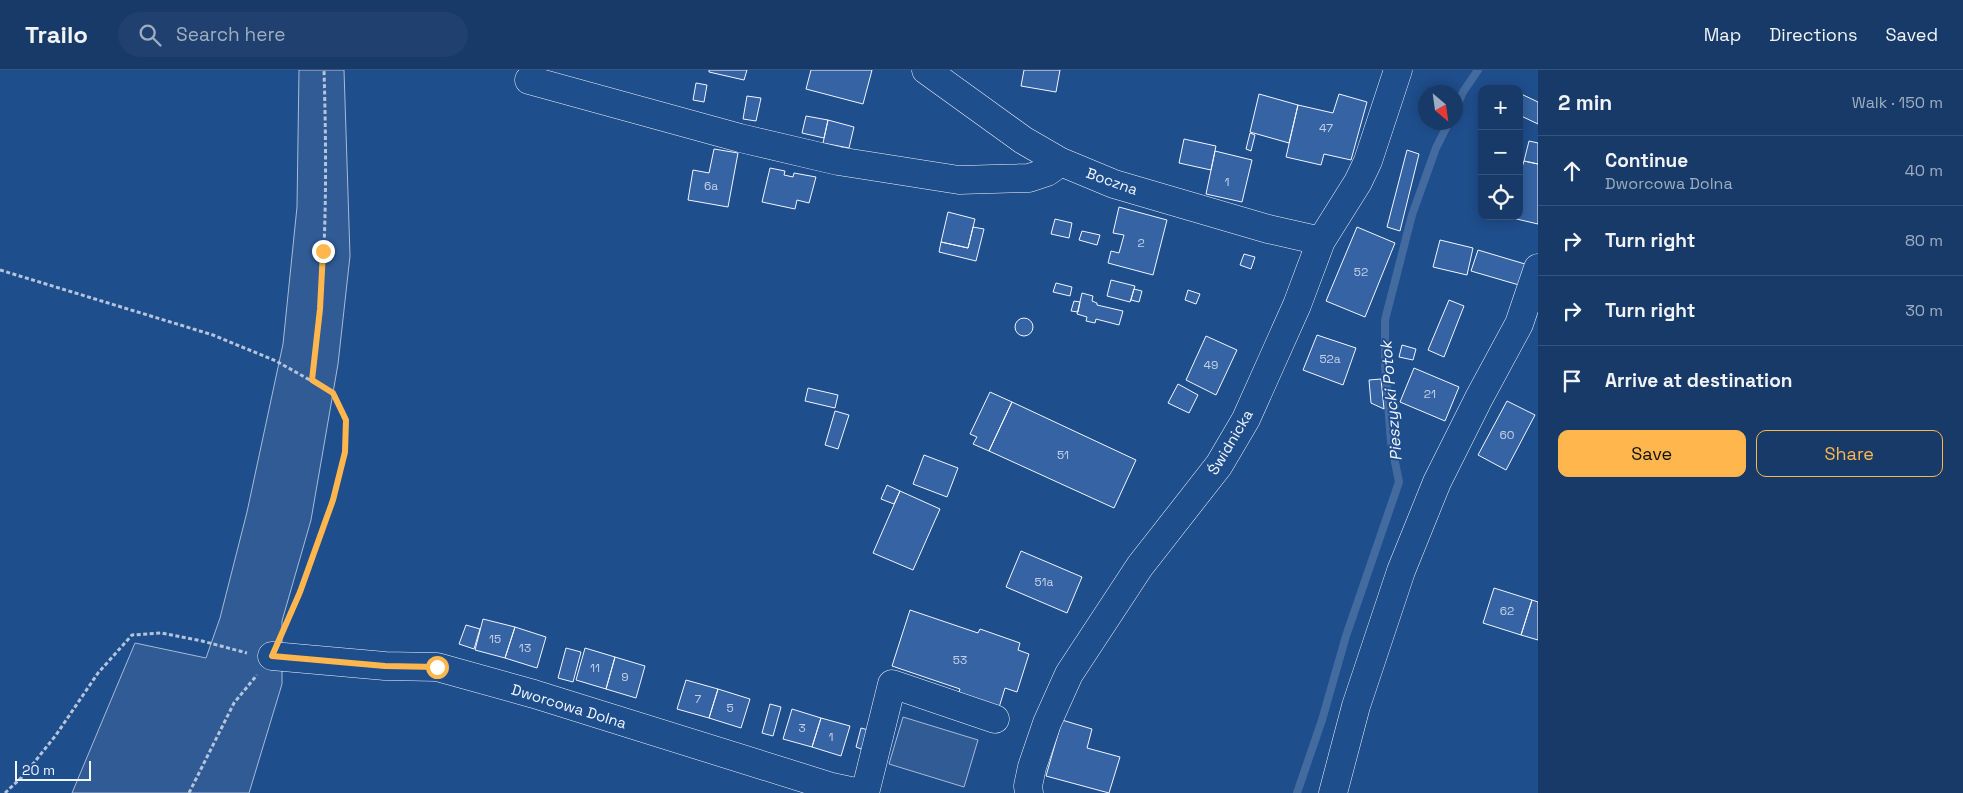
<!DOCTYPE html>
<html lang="en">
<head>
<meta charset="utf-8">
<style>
	:root { --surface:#173a69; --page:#20416f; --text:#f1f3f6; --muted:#9eadc0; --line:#36547d; --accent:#ffb74d }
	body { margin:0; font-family:"Space Grotesk",sans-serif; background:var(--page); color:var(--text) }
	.controls { position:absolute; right:15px; top:15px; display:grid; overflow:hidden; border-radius:10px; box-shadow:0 2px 12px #0003 }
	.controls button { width:45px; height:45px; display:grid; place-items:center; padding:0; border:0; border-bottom:1px solid var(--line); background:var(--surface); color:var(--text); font:25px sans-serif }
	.compass { position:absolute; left:1418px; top:15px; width:45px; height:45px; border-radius:50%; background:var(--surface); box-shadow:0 2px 12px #0003; rotate:151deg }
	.scale { position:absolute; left:15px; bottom:12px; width:76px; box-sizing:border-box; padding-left:5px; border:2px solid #f2f6ff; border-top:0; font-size:14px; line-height:18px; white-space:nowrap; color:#f2f6ff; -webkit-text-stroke:4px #1f4e8c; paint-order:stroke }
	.stop { position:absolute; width:15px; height:15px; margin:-11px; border:4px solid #ffb74d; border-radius:50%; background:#fff }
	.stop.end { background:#ffb74d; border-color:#fff; box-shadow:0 1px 5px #0008 }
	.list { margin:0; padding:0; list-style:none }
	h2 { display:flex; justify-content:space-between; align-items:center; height:65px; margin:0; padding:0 20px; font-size:21px }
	h2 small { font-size:16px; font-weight:400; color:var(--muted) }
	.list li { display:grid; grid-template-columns:32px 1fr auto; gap:15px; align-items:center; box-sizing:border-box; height:70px; padding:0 20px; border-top:1px solid var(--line) }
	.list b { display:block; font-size:19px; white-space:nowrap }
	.list p { margin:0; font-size:16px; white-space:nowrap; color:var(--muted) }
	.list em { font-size:16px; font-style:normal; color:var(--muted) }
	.actions { display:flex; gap:10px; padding:15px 20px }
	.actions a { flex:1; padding:11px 0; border:1px solid var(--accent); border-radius:10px; text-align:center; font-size:18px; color:var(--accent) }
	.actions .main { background:var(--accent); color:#111 }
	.icon { flex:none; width:28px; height:28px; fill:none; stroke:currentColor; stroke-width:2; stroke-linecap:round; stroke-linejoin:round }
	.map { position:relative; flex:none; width:1538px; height:723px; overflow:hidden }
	header { display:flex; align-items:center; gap:30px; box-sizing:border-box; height:70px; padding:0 25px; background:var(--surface); border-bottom:1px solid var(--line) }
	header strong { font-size:24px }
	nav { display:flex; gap:28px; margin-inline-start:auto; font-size:18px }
	.search { width:350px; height:45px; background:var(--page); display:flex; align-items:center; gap:12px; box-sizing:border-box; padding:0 18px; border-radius:28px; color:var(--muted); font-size:19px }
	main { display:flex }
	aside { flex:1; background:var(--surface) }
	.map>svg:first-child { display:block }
	.green { fill:#305b95; stroke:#a8bbd7 }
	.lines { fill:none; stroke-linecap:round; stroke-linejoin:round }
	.stream { stroke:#446ba0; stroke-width:8 }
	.building { fill:#3563a3; stroke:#f2f6ff }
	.minor-casing { stroke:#f2f6ff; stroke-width:29 }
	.path { stroke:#b3c4dc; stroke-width:3; stroke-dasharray:4 2.5; stroke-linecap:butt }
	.minor { stroke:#1f4e8c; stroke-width:28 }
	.route { stroke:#ffb74d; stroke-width:6 }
	.labels { text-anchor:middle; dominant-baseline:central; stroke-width:4; stroke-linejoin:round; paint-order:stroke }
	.number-label { font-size:12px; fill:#c3d1e8 }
	.street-label { font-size:15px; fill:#f2f6ff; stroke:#1f4e8c }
	.water-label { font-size:16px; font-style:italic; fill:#f2f6ff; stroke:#1f4e8c }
</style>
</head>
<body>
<header>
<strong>Trailo</strong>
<div class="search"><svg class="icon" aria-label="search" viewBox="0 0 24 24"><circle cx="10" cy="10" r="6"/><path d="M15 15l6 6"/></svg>Search here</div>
<nav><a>Map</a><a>Directions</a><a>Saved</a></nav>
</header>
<main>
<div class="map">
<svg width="1538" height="723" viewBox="0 0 1538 723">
	<rect width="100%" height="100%" fill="#1f4e8c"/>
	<path class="green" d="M299 0H344L350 186 338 294 311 450 282 551V614L249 723H72L135 573 206 588 220 548 247 442 283 274 297 137Z
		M903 647 978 670 964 717 889 694Z"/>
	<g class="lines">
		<path class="stream" d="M1456 38 1463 22 1478 0
			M1297 723 1322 650 1346 566 1399 412 1391 372 1385 294V250L1412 145 1436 78 1449 52"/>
	</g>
	<path class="building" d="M709 0H747L744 10 709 2Z
		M811 0H872L863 34 806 19Z
		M1024 0H1060L1056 22 1021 16Z
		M696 13 707 15 704 32 693 30Z
		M1519 23 1538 32V54L1519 45Z
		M1259 24 1298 35 1289 73 1250 62Z
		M1339 24 1367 32 1351 90 1324 84 1321 95 1286 87 1298 35 1333 43Z
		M747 26 761 28 756 51 743 49Z
		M806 46 828 50 824 68 802 63Z
		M828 50 854 57 849 78 823 73Z
		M1250 63 1255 65 1251 81 1246 79Z
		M1184 69 1216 76 1211 100 1179 93Z
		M1529 71 1538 73V94L1524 91Z
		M714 79 738 83 728 137 688 130 693 100 709 103Z
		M1407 80 1419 84 1400 161 1387 157Z
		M1215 81 1252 90 1242 132 1206 124Z
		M1524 91 1538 94V154L1508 147 1519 146V107Z
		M770 98 785 101 784 105 793 107 794 103 816 107 809 133 797 130 795 139 762 132Z
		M1119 137 1167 150 1153 205 1108 193 1111 181 1119 183 1124 165 1113 163Z
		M948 142 975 149 968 178 941 172Z
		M1055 149 1072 153 1069 168 1051 164Z
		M973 157 984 159 976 191 939 182 941 172 968 178Z
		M1357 157 1395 173 1365 247 1326 231Z
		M1082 161 1100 165 1097 175 1079 170Z
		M1440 170 1473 178 1467 205 1433 197Z
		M1478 180 1525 194 1519 215 1471 201Z
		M1244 184 1255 187 1251 199 1240 195Z
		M1111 210 1135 216 1130 232 1107 226Z
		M1056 213 1072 217 1070 226 1053 222Z
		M1134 219 1142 221 1139 232 1131 230Z
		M1188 220 1200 224 1196 234 1185 230Z
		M1082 223 1093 226 1092 231 1097 233V235L1123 241 1119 255 1096 249 1095 253 1086 251 1087 247 1077 244Z
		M1449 230 1464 236 1444 287 1428 280Z
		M1074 231 1080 232 1078 242 1071 241Z
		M1015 257a9 9 0 1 1 18 0a9 9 0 1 1-18 0Z
		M1317 265 1356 278 1343 315 1303 300Z
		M1206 266 1237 280 1216 325 1186 310Z
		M1402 275 1416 279 1413 290 1399 287Z
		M1414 298 1459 317 1445 351 1400 332Z
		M1381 309 1384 339 1371 333 1369 310Z
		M1178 314 1198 325 1189 343 1168 333Z
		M808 318 838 325 835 338 805 331Z
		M990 322 1012 332 989 381 973 374 977 367 970 364Z
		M1507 331 1535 345 1506 400 1478 385Z
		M1012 332 1136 390 1114 438 989 381Z
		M835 341 849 345 838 379 825 375Z
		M924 385 958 398 947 427 913 414Z
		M887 415 900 421 894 434 881 429Z
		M900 421 940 439 913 500 873 483Z
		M1021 481 1082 507 1067 543 1006 517Z
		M1494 518 1532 530 1521 565 1483 553Z
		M1532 530 1538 532V570L1521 565Z
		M910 540 978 563 980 559 1020 573 1018 580 1029 584 1017 622 1005 618 997 644 956 631 960 619 892 596Z
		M483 549 515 557 505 588 475 580Z
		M466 555 480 559 474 579 459 574Z
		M515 557 546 567 537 598 505 588Z
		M566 578 581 582 573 612 558 608Z
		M585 578 615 587 606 619 576 610Z
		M615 587 645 596 636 628 606 619Z
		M686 610 718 619 709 648 677 639Z
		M718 619 750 629 741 658 709 648Z
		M770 634 781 637 773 666 762 663Z
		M792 639 821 648 812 677 783 669Z
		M821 648 850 656 841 686 812 677Z
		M1062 650 1092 659 1087 678 1120 687 1109 723 1046 706Z
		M861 658 872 661 866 681 856 677Z"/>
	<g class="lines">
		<g class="minor-casing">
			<path id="minor" d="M926 0 1023 70 1061 92 1114 114 1268 159 1321 171
				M529 10 740 68 838 91 959 110 1029 108 1047 102 1061 92
				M272 586 385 596 437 597 534 624 832 717 860 723
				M865 723 892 614 995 649
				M1029 723 1028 716 1032 697 1047 653 1069 604 1140 496 1219 395 1246 349 1297 235 1321 171 1358 112 1368 91 1398 0
				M1333 723 1356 636 1401 501 1437 412 1479 328 1519 254 1538 198"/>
		</g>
		<path class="path" d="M0 200 213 265 276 291 333 323 346 350 345 382 333 430 300 521 282 562
			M312 310C327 207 327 103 324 0
			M5 723 25 704 56 665 98 603 132 565 161 563 202 571 247 583
			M189 723 234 633 257 605"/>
		<use href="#minor" class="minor"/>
	</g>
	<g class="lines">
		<path class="route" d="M323 181 320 239 312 310 333 323 346 350 345 382 333 430 300 522 272 586 385 596 437 597"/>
	</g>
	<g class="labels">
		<g class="number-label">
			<text x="1326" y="58">47</text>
			<text x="1227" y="112">1</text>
			<text x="711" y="116">6a</text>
			<text x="1141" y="173">2</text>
			<text x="1361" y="202">52</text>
			<text x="1330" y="289">52a</text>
			<text x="1211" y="295">49</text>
			<text x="1430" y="324">21</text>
			<text x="1507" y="365">60</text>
			<text x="1063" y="385">51</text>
			<text x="1044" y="512">51a</text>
			<text x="1507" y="541">62</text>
			<text x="495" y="569">15</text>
			<text x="525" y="578">13</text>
			<text x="960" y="590">53</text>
			<text x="595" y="598">11</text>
			<text x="625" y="607">9</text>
			<text x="698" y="629">7</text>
			<text x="730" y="638">5</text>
			<text x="802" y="658">3</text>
			<text x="831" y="667">1</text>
		</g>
		<g class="street-label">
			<text transform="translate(1112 111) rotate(20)">Boczna</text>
			<text transform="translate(1230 372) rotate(-59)">Świdnicka</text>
			<text transform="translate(569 636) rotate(17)">Dworcowa Dolna</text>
		</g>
		<g class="water-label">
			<text transform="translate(1391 331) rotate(-95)">Pieszycki Potok</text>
		</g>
	</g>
</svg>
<div class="controls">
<button>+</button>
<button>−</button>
<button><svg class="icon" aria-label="locate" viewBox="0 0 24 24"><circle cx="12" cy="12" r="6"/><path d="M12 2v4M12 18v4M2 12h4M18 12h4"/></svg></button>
</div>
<svg class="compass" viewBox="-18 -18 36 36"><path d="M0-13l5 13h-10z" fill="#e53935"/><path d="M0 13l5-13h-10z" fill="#9eadc0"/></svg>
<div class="scale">20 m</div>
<div class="stop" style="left:437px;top:597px"></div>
<div class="stop end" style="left:323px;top:181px"></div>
</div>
<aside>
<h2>2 min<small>Walk · 150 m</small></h2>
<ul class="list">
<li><svg class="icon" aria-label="ahead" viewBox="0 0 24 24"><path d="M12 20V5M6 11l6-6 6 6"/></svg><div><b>Continue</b><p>Dworcowa Dolna</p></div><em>40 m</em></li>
<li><svg class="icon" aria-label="right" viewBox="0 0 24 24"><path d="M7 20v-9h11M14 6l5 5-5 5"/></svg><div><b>Turn right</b></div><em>80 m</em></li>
<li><svg class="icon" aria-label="right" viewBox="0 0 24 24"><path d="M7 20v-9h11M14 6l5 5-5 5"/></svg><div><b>Turn right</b></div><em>30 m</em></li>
<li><svg class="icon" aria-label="arrive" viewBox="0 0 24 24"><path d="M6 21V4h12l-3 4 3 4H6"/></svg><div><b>Arrive at destination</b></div></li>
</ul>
<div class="actions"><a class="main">Save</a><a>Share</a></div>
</aside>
</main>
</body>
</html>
